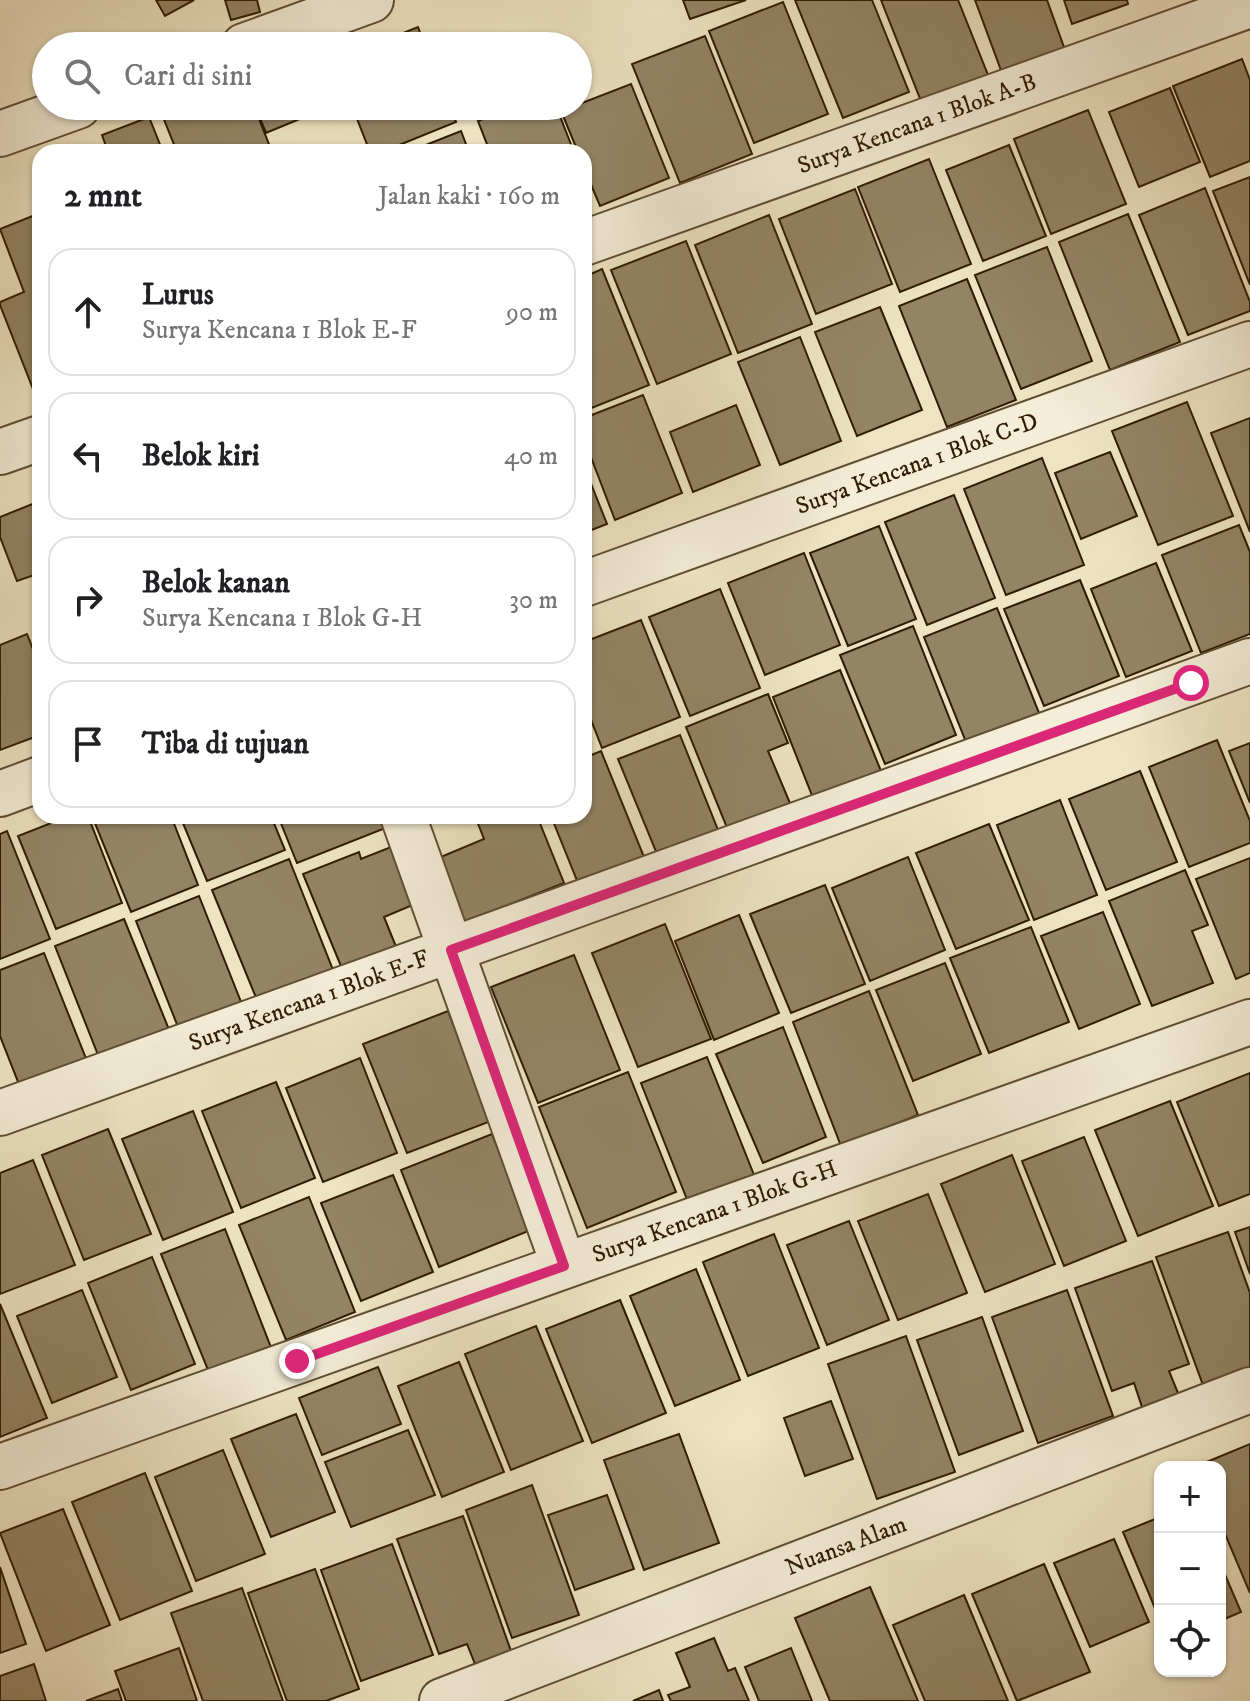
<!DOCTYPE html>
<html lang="id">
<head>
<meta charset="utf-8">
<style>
	:root { --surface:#fff; --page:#f6f6f6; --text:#202124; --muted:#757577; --line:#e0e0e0 }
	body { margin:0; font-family:"IM FELL DW Pica",serif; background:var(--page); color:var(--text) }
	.controls { position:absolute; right:24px; bottom:24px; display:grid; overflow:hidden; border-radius:16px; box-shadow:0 2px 6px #0004 }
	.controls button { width:72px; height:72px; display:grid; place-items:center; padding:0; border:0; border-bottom:2px solid var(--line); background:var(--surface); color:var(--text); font:40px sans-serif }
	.stop { position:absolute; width:24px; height:24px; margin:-18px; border:6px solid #db2777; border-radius:50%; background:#fff }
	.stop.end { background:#db2777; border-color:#fff; box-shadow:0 2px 8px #0008 }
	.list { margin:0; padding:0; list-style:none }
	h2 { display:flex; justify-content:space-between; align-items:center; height:104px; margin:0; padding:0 32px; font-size:34px }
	h2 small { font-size:26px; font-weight:400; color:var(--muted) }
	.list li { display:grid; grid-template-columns:52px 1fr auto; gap:24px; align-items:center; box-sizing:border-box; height:128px; margin:0 16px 16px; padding:0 16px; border:2px solid var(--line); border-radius:24px }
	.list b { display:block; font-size:30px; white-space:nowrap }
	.list p { margin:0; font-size:26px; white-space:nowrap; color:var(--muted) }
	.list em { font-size:26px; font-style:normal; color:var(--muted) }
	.icon { flex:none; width:44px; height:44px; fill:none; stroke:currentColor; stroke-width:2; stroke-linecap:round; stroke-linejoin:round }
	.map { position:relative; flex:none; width:1250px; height:1701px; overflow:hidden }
	.search { position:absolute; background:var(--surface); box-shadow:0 2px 6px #0004; left:32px; top:32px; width:560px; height:88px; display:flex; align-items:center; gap:20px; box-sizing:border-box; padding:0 28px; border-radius:44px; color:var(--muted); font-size:30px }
	.panel { position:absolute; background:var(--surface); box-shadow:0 2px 6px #0004; left:32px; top:144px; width:560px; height:680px; border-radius:24px }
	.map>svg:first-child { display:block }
	.building { fill:#938465; stroke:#301c00; stroke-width:2 }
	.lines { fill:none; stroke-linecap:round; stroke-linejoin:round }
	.minor-casing { stroke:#604e31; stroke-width:48 }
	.minor { stroke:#f4edd8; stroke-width:44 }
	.route { stroke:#db2777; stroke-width:10 }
	.labels { text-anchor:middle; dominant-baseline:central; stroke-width:7; stroke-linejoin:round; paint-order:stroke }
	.street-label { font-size:24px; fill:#301c00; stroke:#f4edd8 }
</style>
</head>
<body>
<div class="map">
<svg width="1250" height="1701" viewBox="0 0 1250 1701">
	<rect width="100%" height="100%" fill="#eee4c3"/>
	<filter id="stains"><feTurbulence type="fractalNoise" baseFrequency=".0025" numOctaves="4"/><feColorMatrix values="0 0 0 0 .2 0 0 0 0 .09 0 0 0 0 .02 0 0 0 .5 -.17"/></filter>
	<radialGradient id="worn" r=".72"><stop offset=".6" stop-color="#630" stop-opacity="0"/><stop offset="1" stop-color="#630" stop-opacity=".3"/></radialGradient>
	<path class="building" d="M156 0H194L165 16Z
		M225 0H257L260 12 231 20Z
		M683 0H746L690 19Z
		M795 0H872L909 92 843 118Z
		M881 0H958L988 75 921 101Z
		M975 0H1047L1065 50 1002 73Z
		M1064 0H1127L1128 4 1072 24Z
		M783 2 828 114 754 143 709 31Z
		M418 27 425 46H371Z
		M705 36 752 154 680 183 632 64Z
		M1242 59 1250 80V161L1210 177 1173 86Z
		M631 84 669 178 600 206 584 168V152H578L561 111Z
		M1170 88 1200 162 1139 187 1109 112Z
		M163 106H254L272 152H177L159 107Z
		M255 106H331L266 133Z
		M352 106H450L456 122 382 152H370Z
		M514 106H556L574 152H490L478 121Z
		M1088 110 1126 204 1051 234 1014 139Z
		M149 117 163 152H108L102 135Z
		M461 131 469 152H408Z
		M1009 145 1046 236 983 261 946 170Z
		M929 159 971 264 900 292 858 187Z
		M1250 177V285L1213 191Z
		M1205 188 1250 302V311L1188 335 1139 215Z
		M855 189 892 284 816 314 779 219Z
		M40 213V398L37 399 0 305V302L24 292 0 229Z
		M1128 214 1180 342 1110 370 1059 242Z
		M769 215 812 324 738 353 695 245Z
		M686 241 731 354 657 384 611 270Z
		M1047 247 1092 361 1021 389 975 275Z
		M602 269 649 385 584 411V277Z
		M967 279 1016 400 947 427 899 306Z
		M880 307 922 410 857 436 815 332Z
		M800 337 841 441 780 465 738 362Z
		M643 395 682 493 615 520 584 439V418Z
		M1187 402 1233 516 1158 545 1112 431Z
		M736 405 760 465 693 492 670 432Z
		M1250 418V532L1211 433Z
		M1110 452 1137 516 1081 539 1055 473Z
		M1042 458 1084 565 1006 595 964 489Z
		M584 466 607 524 584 533Z
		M954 495 995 598 927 625 885 522Z
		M40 501V573L17 581 0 537V517Z
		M1239 525 1250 552V634L1201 653 1162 555Z
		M879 526 916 619 848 646 810 553Z
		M804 553 840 645 765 675 728 583Z
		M1156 563 1192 651 1126 677 1091 589Z
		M1080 580 1119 676 1044 706 1004 609Z
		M720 589 760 688 690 716 649 617Z
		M997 608 1041 718 968 747 924 637Z
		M641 620 680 717 602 748 584 702V642Z
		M913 626 956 735 885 764 840 655Z
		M27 634 40 667V735L0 750V645Z
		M840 670 883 776 815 803 773 697Z
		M768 694 788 743 768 751 795 815 732 840 686 727Z
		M680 735 718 830 657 854 618 759Z
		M1217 740 1250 821V843L1189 867 1149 767Z
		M1250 743V803L1229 751Z
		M601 751 644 857 578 883 551 816H584V758Z
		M1140 771 1177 862 1106 890 1069 799Z
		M1060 800 1097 895 1034 920 997 825Z
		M69 816H88L122 903 56 929 18 836Z
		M92 816H171L198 885 131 912Z
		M180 816H271L285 850 207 881Z
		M278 816H383L388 827 297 863Z
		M475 816H537L564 883 463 923 436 859 484 839Z
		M989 824 1029 920 956 949 916 853Z
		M7 831 50 939 0 959V834Z
		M391 847 415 904 384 917 399 954 345 976 303 874 359 852 361 859Z
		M908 857 945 950 870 981 832 888Z
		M1250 858V973L1236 979 1196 879Z
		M289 859 335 975 259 1005 212 890Z
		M1185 870 1208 925 1192 931 1213 983 1152 1006 1109 901Z
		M825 885 865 984 791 1013 750 914Z
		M199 896 243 1007 180 1032 136 921Z
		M1103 912 1140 1004 1079 1029 1041 936Z
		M739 915 779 1013 714 1040 675 941Z
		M124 919 170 1032 100 1060 55 946Z
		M665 924 711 1039 638 1067 592 953Z
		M1031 927 1069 1022 989 1053 950 958Z
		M44 953 89 1066 22 1092 0 1036V970Z
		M574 955 620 1070 538 1103 491 987Z
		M945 963 981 1054 913 1081 876 990Z
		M869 991 918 1115 841 1146 793 1022Z
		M448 1011 491 1121 407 1153 363 1044Z
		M783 1027 826 1137 763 1163 716 1054Z
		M707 1057 754 1175 688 1202 641 1083Z
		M360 1058 397 1153 323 1182 286 1088Z
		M628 1072 676 1192 587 1228 539 1107Z
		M1250 1073V1194L1219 1206 1177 1102Z
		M276 1082 315 1178 241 1208 202 1111Z
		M1170 1101 1213 1206 1138 1236 1095 1130Z
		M193 1111 233 1212 163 1240 122 1139Z
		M108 1129 151 1234 84 1260 42 1155Z
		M492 1134 531 1230 439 1267 401 1170Z
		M1084 1137 1126 1241 1064 1266 1022 1161Z
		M1012 1155 1055 1264 985 1292 941 1184Z
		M33 1160 75 1265 0 1294V1173Z
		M393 1175 433 1272 361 1301 321 1203Z
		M928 1194 967 1293 898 1320 858 1221Z
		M309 1197 355 1312 286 1340 239 1225Z
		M849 1221 889 1320 827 1345 787 1245Z
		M1250 1227V1274L1235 1232Z
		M225 1229 272 1350 210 1375 161 1254Z
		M1228 1232 1250 1293V1381L1207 1396 1156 1257Z
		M774 1234 819 1348 748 1376 703 1262Z
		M152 1257 195 1364 131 1390 88 1283Z
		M1152 1261 1189 1364 1169 1371 1180 1398 1143 1410 1134 1383 1112 1391 1075 1288Z
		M696 1269 740 1380 675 1406 630 1296Z
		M82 1290 117 1377 52 1403 17 1316Z
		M1067 1290 1113 1416 1038 1443 992 1317Z
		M620 1300 666 1413 592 1443 546 1329Z
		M0 1304 47 1418 0 1437Z
		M982 1317 1023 1431 959 1455 917 1340Z
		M536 1326 583 1441 511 1470 465 1354Z
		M906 1336 955 1472 877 1499 828 1364Z
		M459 1362 504 1472 442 1497 398 1386Z
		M378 1367 401 1424 322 1455 299 1398Z
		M831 1401 853 1459 805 1476 784 1418Z
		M296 1414 335 1512 271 1537 231 1439Z
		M408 1430 435 1495 351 1527 325 1462Z
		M679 1434 719 1543 644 1570 604 1460Z
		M1250 1444V1593L1220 1522V1467L1197 1466Z
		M223 1450 265 1554 196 1581 155 1477Z
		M145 1473 192 1591 120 1620 72 1502Z
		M532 1485 579 1615 512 1638 466 1510Z
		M607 1495 634 1569 575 1590 548 1515Z
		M63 1509 110 1625 46 1651 0 1533Z
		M463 1516 511 1651 475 1664 467 1644 439 1654 397 1539Z
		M1160 1517V1620L1123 1532Z
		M1114 1539 1149 1622 1090 1647 1054 1563Z
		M392 1544 433 1655 361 1681 321 1570Z
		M1220 1563 1241 1612 1220 1621Z
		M1044 1564 1090 1672 1017 1701 972 1594Z
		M0 1567 26 1644 0 1653Z
		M315 1569 359 1689 326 1701H287L248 1593Z
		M870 1587 918 1701H830L795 1618Z
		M242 1588 283 1701H203L171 1613Z
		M964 1595 1008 1701H925L893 1625Z
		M714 1638 728 1671 735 1668 749 1701H671L668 1695 690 1687 676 1653Z
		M179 1648 197 1701H126L115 1671Z
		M791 1648 812 1701H759L745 1667Z
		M34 1664 46 1701H0V1676Z
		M118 1689 122 1701H86Z
		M659 1690 663 1701H633Z"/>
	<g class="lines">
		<g class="minor-casing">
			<path id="minor" d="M244 46 371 0
				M0 134 78 106
				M584 243 1250 5
				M0 452 40 438
				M584 584 1250 344
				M0 794 40 779
				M403 816 564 1266
				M0 1113 1250 661
				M0 1467 1250 1022
				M442 1701 1250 1390"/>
		</g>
		<use href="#minor" class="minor"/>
	</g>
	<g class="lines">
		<path class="route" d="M297 1361 564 1266 451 950 1191 683"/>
	</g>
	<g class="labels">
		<g class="street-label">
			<text transform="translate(917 124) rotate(-20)">Surya Kencana 1 Blok A-B</text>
			<text transform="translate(917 464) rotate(-20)">Surya Kencana 1 Blok C-D</text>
			<text transform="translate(309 1001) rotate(-20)">Surya Kencana 1 Blok E-F</text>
			<text transform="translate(715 1212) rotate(-20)">Surya Kencana 1 Blok G-H</text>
			<text transform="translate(846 1546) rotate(-21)">Nuansa Alam</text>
		</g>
	</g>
	<rect width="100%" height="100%" filter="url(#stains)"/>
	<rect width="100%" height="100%" fill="url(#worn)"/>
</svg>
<div class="controls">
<button>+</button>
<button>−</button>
<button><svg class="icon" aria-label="locate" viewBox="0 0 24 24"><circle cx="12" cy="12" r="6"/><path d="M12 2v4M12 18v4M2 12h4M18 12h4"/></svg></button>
</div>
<div class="stop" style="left:1191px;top:683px"></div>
<div class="stop end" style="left:297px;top:1361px"></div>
<div class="search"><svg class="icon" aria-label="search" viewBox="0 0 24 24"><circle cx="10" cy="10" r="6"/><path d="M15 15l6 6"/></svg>Cari di sini</div>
<section class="panel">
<h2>2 mnt<small>Jalan kaki · 160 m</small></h2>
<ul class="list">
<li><svg class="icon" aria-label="ahead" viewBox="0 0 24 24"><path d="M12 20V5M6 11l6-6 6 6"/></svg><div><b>Lurus</b><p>Surya Kencana 1 Blok E-F</p></div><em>90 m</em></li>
<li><svg class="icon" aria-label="left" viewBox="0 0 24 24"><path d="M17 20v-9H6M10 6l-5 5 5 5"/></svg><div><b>Belok kiri</b></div><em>40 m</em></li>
<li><svg class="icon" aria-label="right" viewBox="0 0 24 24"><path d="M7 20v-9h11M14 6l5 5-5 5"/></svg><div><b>Belok kanan</b><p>Surya Kencana 1 Blok G-H</p></div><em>30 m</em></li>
<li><svg class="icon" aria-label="arrive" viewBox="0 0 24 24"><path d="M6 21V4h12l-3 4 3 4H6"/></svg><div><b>Tiba di tujuan</b></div></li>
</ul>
</section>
</div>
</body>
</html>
